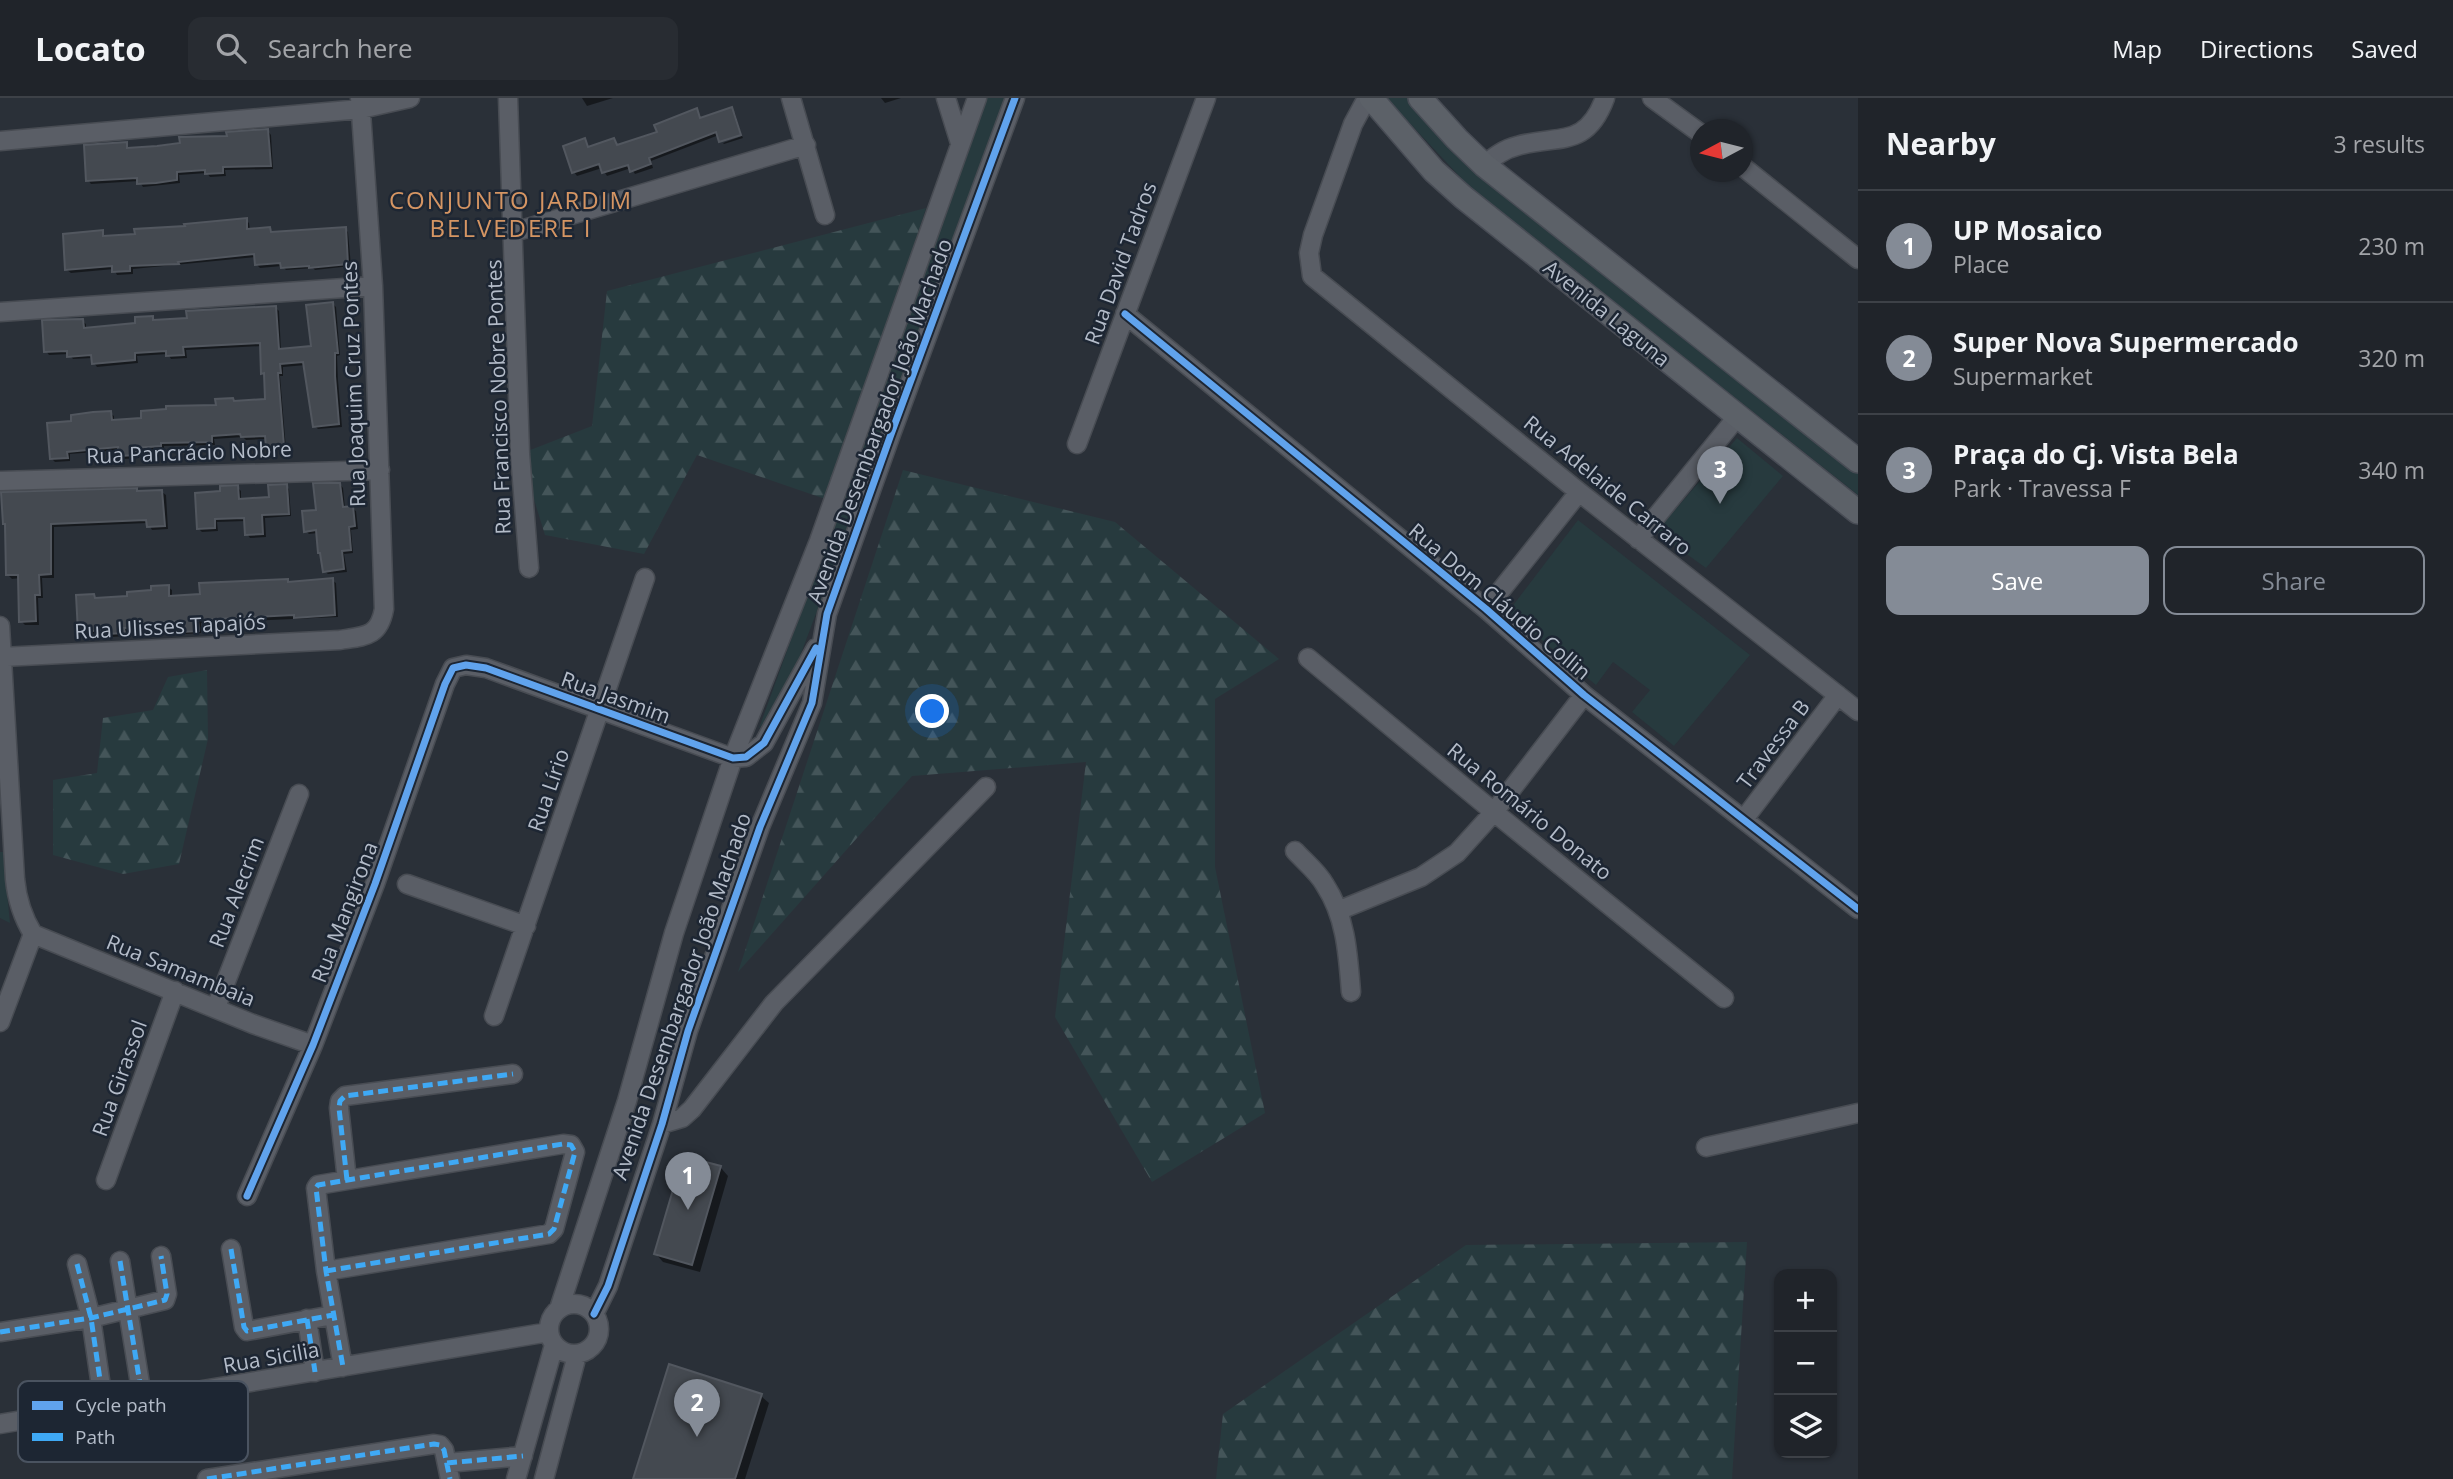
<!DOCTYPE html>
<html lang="en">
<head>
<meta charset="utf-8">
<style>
	:root { --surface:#20242a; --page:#282c32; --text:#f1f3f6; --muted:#a2a4a8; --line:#3d4147; --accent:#848b96 }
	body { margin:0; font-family:"Open Sans",sans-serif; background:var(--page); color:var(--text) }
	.controls { position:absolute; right:21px; bottom:21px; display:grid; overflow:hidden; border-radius:14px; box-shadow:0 2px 5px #0004 }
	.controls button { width:63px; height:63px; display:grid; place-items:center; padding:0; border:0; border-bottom:2px solid var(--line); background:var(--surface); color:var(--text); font:35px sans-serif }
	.compass { position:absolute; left:1690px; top:21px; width:63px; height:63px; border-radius:50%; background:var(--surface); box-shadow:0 2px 5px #0004; rotate:263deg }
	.you { position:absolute; left:933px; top:614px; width:24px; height:24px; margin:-18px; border:5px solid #fff; border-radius:50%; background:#1a73e8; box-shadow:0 0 0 10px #1a73e833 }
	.badge { display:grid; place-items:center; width:46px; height:46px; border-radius:50%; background:var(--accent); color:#fff; font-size:23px; font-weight:700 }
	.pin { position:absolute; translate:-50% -58px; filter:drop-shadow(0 2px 4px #0008) }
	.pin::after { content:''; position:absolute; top:37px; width:24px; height:21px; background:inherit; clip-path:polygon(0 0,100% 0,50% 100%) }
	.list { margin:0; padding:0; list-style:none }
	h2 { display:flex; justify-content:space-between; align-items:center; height:91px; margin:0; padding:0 28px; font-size:30px }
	h2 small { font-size:23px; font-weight:400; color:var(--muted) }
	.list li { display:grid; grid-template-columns:46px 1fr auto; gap:21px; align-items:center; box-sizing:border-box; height:112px; padding:0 28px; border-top:2px solid var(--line) }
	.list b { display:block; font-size:26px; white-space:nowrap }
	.list p { margin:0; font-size:23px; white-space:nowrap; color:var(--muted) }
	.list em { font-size:23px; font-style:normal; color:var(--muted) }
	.actions { display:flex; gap:14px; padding:21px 28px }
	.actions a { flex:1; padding:16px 0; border:2px solid var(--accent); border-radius:14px; text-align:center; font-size:24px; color:var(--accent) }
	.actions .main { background:var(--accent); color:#fff }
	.icon { flex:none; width:38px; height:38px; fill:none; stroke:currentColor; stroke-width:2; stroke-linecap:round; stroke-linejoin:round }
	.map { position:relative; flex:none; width:1858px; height:1381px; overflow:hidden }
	header { display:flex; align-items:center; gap:42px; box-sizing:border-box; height:98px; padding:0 35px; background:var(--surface); border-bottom:2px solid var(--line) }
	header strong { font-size:33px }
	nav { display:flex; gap:38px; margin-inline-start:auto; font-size:24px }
	.search { width:490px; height:63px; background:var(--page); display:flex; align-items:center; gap:18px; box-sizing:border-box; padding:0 24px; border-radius:14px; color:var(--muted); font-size:26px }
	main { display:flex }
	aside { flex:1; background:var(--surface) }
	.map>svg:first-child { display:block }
	.green { fill:#273a3e }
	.forest { fill:url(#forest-firs) }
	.shadow { fill:#0007 }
	.building { fill:#444950; stroke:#52575f; stroke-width:2 }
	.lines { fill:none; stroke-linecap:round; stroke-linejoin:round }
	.minor-casing { stroke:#484c53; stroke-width:21 }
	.major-casing { stroke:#484c55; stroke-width:26 }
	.minor { stroke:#5a5e66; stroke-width:18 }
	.major { stroke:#5c6168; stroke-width:23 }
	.quiet { stroke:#3fa9f5; stroke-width:5; stroke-dasharray:10 5; stroke-linecap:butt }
	.cycleway-casing { stroke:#1d2633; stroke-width:11 }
	.cycleway { stroke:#60a3ed; stroke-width:7 }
	.labels { text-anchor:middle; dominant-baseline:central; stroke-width:5; stroke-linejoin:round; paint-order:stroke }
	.street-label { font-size:21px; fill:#b4bcc9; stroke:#1d2633 }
	.quarter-label { font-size:24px; letter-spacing:2px; fill:#d59563; stroke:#1d2633 }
	.key { fill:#1d2633; stroke:#4a5360; stroke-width:2 }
	.key-label { font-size:19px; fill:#b4bcc9 }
</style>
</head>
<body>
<header>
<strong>Locato</strong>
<div class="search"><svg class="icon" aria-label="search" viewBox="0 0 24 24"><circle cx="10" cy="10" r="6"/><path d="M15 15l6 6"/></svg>Search here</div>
<nav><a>Map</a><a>Directions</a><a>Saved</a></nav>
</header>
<main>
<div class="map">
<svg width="1858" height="1381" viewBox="0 0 1858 1381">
	<defs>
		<pattern id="forest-firs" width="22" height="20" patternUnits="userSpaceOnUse" patternTransform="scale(1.75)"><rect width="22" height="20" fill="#273a3e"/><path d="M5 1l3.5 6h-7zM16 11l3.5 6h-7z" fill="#445559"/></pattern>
	</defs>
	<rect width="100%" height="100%" fill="#2a3038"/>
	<path class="green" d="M987 0H1010L779 614 759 630Z
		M1386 0H1407L1442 34 1858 372V397L1491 106 1463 82Z
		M1737 340 1783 378 1706 470 1656 434Z
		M1578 422 1750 557 1674 648 1632 614 1650 592 1613 564 1596 587 1508 514Z
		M0 754H3L10 825 0 820Z"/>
	<path class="forest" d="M926 110 831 403 697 357 644 456 545 437 520 356 592 328 607 193Z
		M903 372 1115 424 1279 561 1215 601V769L1265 1015 1152 1084 1055 919 1086 664 912 678 738 874Z
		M207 572 208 641 179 766 123 776 53 757V682L97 675 103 620 153 612 168 579Z
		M1747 1144 1732 1381H1216L1223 1316 1466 1147Z"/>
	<path class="shadow" d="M582 0H613L587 8Z
		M881 0H901L885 5Z
		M731 11 735 15 741 35 720 42 719 37 651 63 653 70 635 76 631 70 607 78 602 70 577 78 574 74 584 42 589 51 614 42 618 49 659 35 697 12 702 21Z
		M268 33 271 37 273 71 225 72 226 78 210 79 207 75 179 77 180 85 143 89 139 83 91 86 88 82 126 46 130 51Z
		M742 38 743 40 724 46 723 45Z
		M246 122 249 125 250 132 270 131 274 135 345 131 348 134 351 168 315 172 313 170 286 172 282 168 260 170 256 166V159L133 171V176L117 177 114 171 71 175 67 172 102 134 106 139Z
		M333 206 336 209 340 257 337 258 338 282 342 329 318 331 315 328 306 267 283 269V278H280L286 351 271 352 267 348V341L246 342 243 339 214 341 215 347 164 348V351L139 352V360L124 361 120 357V352L70 356V363L55 364 51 360 73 325 110 315 114 318V323L143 322 236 305 267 303 262 248 186 252 187 260 171 261 168 256 137 258 138 265 97 269 94 265 93 260 73 261 69 256 49 257 46 253 82 223 86 226V231L137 227 152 219 155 224 276 210 279 213 281 253 313 249Z
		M340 386 343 390 345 410H352L356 413 358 431 351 432 353 455 344 456 347 474 328 476 324 473 318 435 309 436 306 433Z
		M286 388 289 391 291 418 265 420 266 439 250 440 247 436 246 423 217 424 218 433 202 434 199 431 222 395 237 389 241 393V402L271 400Z
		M162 394 166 397 168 431 152 432 148 425 54 429V480H42L43 500H38L39 527H25L21 523 20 480 12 481 8 477 7 428Z
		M332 482 336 485 338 519 201 525V535L186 536 182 533V526L150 528V531L127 533V538L111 539 107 535 84 536 80 533 94 498 98 502 129 500 168 489 172 492V499L202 497 287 483 290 485Z
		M684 1060 721 1070 728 1078 700 1174 663 1164 656 1156Z
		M761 1298 769 1305 745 1381H635Z"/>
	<path class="building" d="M732 9 741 37 719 44 716 34 649 60 651 66 630 74 628 67 602 75 599 66 572 75 563 48 585 40 588 49 614 40 617 47 657 34 654 27 697 10 700 20Z
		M268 31 271 68 223 69V75L205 76V72L177 74V82L156 85 137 86V80L86 83 84 47 127 44V50L157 48 180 45 179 39 227 38 226 34Z
		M247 120V131L270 129 271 134 346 129 348 166 309 170V168L281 170 280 165 255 167 254 156 178 164 179 166 130 168V173L112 174V168L65 172 63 136 103 132V138L135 136 134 131 185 128 184 126Z
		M333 204 338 255H335V278L339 326 313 329 303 264 280 266 281 275H278L284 348 266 349 265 338 241 339 240 336 212 338V344L161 345V348L136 350 137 357 119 358 118 349 67 354 68 360 50 361 47 325 71 323V317L93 314 111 313 112 322 141 320V313L166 311V308L216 307 215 301 233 300 234 303 265 301 264 275 261 276 260 245 183 249 184 257 166 258V253L135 255V262L92 266 91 257 67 259V253L44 254 42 222 83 221 84 230 135 225V219L153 218V222L187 220 186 213 276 208 279 251 311 248 306 207Z
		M313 385H340L343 409 353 408 355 428 349 429 351 452 342 453 344 471 323 474 320 455H318L316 432 304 434 302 413 316 412Z
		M287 386 289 416 262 417 263 436 245 437 244 420 215 421V430L197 431 195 395 220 393V388L238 387 239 401 269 399 268 387Z
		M137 390V393L162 392 165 428 147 429 146 422 51 426V476L39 477 40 497H35L36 523 19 524 18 477H6L5 426H3L1 394Z
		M333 480 335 517 294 520V517L198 522 199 533 181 534 180 523 147 525V529L124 530 125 535 106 536V532L78 534 76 497 94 496 95 500 127 498V494L151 492V488L169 487V498L200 496 199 485 288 481V484Z
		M683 1058 721 1068 692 1167 654 1156Z
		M669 1266 762 1296 735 1381H633Z"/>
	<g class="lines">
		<g class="minor-casing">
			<path id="minor" d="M508 0 520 356 529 470
				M791 0 825 117
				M946 0 960 45
				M1367 0 1353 26 1313 137 1309 155 1312 178 1579 394 1858 613
				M1652 0 1700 35
				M0 43 361 11 410 0
				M1484 67C1494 59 1504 51 1517 48 1559 36 1586 51 1605 0
				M1742 68 1858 161
				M514 134 806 47
				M0 214 373 188
				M1125 216 1486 511 1584 597 1858 811
				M1077 346 1206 0
				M0 383 380 372
				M1638 441 1737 319
				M1486 511 1579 394
				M0 528 15 781C17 802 22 818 33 836
				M2 559 340 542C365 538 379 539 384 511L373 188 360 0
				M1308 560 1494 714 1724 900
				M1744 721 1838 597
				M1295 753C1305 764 1318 774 1325 787 1346 819 1348 856 1351 894
				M407 786 526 828
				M1340 812 1421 779 1457 755 1494 714 1584 597
				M33 836 253 926 313 947
				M216 909 299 696
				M494 918 645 480
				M0 924 33 836
				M662 1026 682 1020 692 1011 774 905 986 689
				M1706 1049 1858 1015
				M106 1082 175 893
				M347 1082 339 1010 340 1003 345 998 513 976
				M247 1098 313 947 375 786 445 586 453 570 466 567 486 570 733 660 746 659 764 645 816 550
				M231 1151 244 1229 247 1233 333 1217
				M120 1163 143 1304
				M77 1166 91 1220 104 1309
				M326 1173 549 1136 554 1131 575 1054 571 1047 563 1046 318 1087 316 1090 326 1173 343 1269
				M549 1231a25 25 0 1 1 50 0a25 25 0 1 1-50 0Z
				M559 1211 627 1003 674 835 733 660 819 443 977 0
				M594 1216 608 1188 662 1026 688 933 760 729 812 605 827 516 890 339 1015 0
				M307 1221 315 1274
				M0 1234 91 1220 165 1202 167 1196 161 1158
				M0 1326 549 1234
				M447 1365 523 1358
				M207 1381 434 1346 440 1347 444 1352 450 1381
				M516 1381 554 1247
				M544 1381 577 1257"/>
		</g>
		<g class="major-casing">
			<path id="major" d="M1371 0 1434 73 1463 99 1858 414
				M1420 0 1457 41 1484 67 1858 363"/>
		</g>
		<use href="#minor" class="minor"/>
		<use href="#major" class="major"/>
		<path class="quiet" d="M347 1082 339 1010 340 1003 345 998 513 976
			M231 1151 244 1229 247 1233 333 1217
			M120 1163 143 1304
			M77 1166 91 1220 104 1309
			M326 1173 549 1136 554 1131 575 1054 571 1047 563 1046 318 1087 316 1090 326 1173 343 1269
			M307 1221 315 1274
			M0 1234 91 1220 165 1202 167 1196 161 1158
			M447 1365 523 1358
			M207 1381 434 1346 440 1347 444 1352 450 1381"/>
		<g class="cycleway-casing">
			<path id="cycleway" d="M1125 216 1486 511 1584 597 1858 811
				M247 1098 313 947 375 786 445 586 453 570 466 567 486 570 733 660 746 659 764 645 816 550
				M594 1216 608 1188 662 1026 688 933 760 729 812 605 827 516 890 339 1015 0"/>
		</g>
		<use href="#cycleway" class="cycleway"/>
	</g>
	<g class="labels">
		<g class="street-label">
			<text transform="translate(1120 165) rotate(-70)">Rua David Tadros</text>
			<text transform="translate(1607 215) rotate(39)">Avenida Laguna</text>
			<text transform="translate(353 286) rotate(-92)">Rua Joaquim Cruz Pontes</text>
			<text transform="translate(498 299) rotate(-92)">Rua Francisco Nobre Pontes</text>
			<text transform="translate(879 323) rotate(-70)">Avenida Desembargador João Machado</text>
			<text transform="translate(189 354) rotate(-2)">Rua Pancrácio Nobre</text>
			<text transform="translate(1608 387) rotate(39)">Rua Adelaide Carraro</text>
			<text transform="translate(1500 503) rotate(40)">Rua Dom Cláudio Collin</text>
			<text transform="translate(170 528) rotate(-3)">Rua Ulisses Tapajós</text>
			<text transform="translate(616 599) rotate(20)">Rua Jasmim</text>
			<text transform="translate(1773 646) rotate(-53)">Travessa B</text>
			<text transform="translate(548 692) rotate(-71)">Rua Lírio</text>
			<text transform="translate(1530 713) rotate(39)">Rua Romário Donato</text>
			<text transform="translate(236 794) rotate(-69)">Rua Alecrim</text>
			<text transform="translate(344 814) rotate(-69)">Rua Mangirona</text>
			<text transform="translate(181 872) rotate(22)">Rua Samambaia</text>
			<text transform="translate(681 898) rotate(-71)">Avenida Desembargador João Machado</text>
			<text transform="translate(119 980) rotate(-70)">Rua Girassol</text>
			<text transform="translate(271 1259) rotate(-10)">Rua Sicilia</text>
		</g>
		<g class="quarter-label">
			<text x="511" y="101">CONJUNTO JARDIM<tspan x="511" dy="28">BELVEDERE I</tspan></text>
		</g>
	</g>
	<rect x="18" y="1283" width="230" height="81" rx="10" class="key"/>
	<rect x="32" y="1303" width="31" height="9" fill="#60a3ed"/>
	<rect x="32" y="1335" width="31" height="8" fill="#3fa9f5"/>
	<g class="key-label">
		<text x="75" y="1314">Cycle path</text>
		<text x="75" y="1346">Path</text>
	</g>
</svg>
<div class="controls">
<button>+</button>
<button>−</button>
<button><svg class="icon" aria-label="layers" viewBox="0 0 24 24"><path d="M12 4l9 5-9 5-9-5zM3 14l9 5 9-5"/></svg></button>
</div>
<svg class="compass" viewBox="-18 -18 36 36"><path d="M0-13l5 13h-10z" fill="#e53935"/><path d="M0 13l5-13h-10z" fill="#a2a4a8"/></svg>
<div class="you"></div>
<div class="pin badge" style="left:688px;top:1112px">1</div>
<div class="pin badge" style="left:697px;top:1339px">2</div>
<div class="pin badge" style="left:1720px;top:406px">3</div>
</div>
<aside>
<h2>Nearby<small>3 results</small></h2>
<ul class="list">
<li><span class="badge">1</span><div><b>UP Mosaico</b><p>Place</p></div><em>230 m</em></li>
<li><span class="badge">2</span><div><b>Super Nova Supermercado</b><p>Supermarket</p></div><em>320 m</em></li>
<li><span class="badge">3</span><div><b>Praça do Cj. Vista Bela</b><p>Park · Travessa F</p></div><em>340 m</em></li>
</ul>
<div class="actions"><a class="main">Save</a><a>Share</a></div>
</aside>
</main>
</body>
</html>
